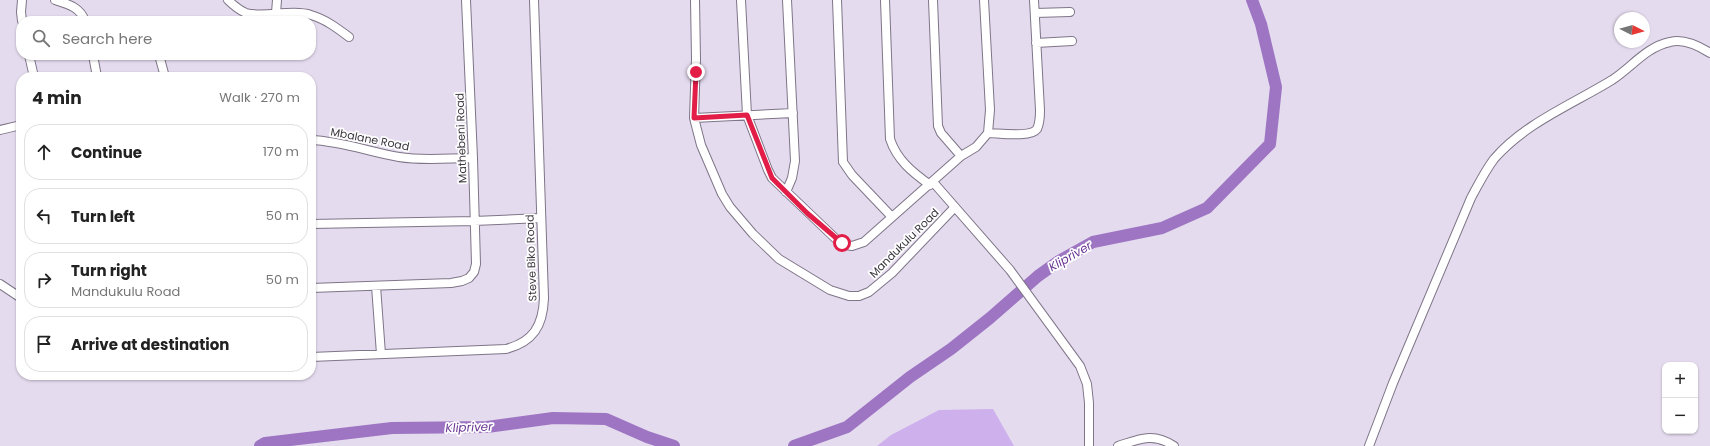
<!DOCTYPE html>
<html lang="en">
<head>
<meta charset="utf-8">
<style>
	:root { --surface:#fff; --page:#f6f6f6; --text:#222; --muted:#767676; --line:#e0e0e0 }
	body { margin:0; font-family:Poppins,sans-serif; background:var(--page); color:var(--text) }
	.controls { position:absolute; right:12px; bottom:12px; display:grid; overflow:hidden; border-radius:8px; box-shadow:0 1px 3px #0004 }
	.controls button { width:36px; height:36px; display:grid; place-items:center; padding:0; border:0; border-bottom:1px solid var(--line); background:var(--surface); color:var(--text); font:20px sans-serif }
	.compass { position:absolute; left:1614px; top:12px; width:36px; height:36px; border-radius:50%; background:var(--surface); box-shadow:0 1px 3px #0004; rotate:96deg }
	.stop { position:absolute; width:12px; height:12px; margin:-9px; border:3px solid #e11d48; border-radius:50%; background:#fff }
	.stop.end { background:#e11d48; border-color:#fff; box-shadow:0 1px 4px #0008 }
	.list { margin:0; padding:0; list-style:none }
	h2 { display:flex; justify-content:space-between; align-items:center; height:52px; margin:0; padding:0 16px; font-size:17px }
	h2 small { font-size:13px; font-weight:400; color:var(--muted) }
	.list li { display:grid; grid-template-columns:26px 1fr auto; gap:12px; align-items:center; box-sizing:border-box; height:56px; margin:0 8px 8px; padding:0 8px; border:1px solid var(--line); border-radius:16px }
	.list b { display:block; font-size:15px; white-space:nowrap }
	.list p { margin:0; font-size:13px; white-space:nowrap; color:var(--muted) }
	.list em { font-size:13px; font-style:normal; color:var(--muted) }
	.icon { flex:none; width:22px; height:22px; fill:none; stroke:currentColor; stroke-width:2; stroke-linecap:round; stroke-linejoin:round }
	.map { position:relative; flex:none; width:1710px; height:446px; overflow:hidden }
	.search { position:absolute; background:var(--surface); box-shadow:0 1px 3px #0004; left:16px; top:16px; width:300px; height:44px; display:flex; align-items:center; gap:10px; box-sizing:border-box; padding:0 14px; border-radius:16px; color:var(--muted); font-size:15px }
	.panel { position:absolute; background:var(--surface); box-shadow:0 1px 3px #0004; left:16px; top:72px; width:300px; height:308px; border-radius:16px }
	.map>svg:first-child { display:block }
	.green { fill:#cdb0ec }
	.lines { fill:none; stroke-linecap:round; stroke-linejoin:round }
	.river { stroke:#9d75c2; stroke-width:12 }
	.minor-casing { stroke:#7e7587; stroke-width:10 }
	.minor { stroke:#fff; stroke-width:8 }
	.route { stroke:#e11d48; stroke-width:5 }
	.labels { text-anchor:middle; dominant-baseline:central; stroke-width:3.5; stroke-linejoin:round; paint-order:stroke }
	.street-label { font-size:11px; fill:#3b373f; stroke:#fff }
	.water-label { font-size:12px; font-style:italic; fill:#6a3694; stroke:#fff }
</style>
</head>
<body>
<div class="map">
<svg width="1710" height="446" viewBox="0 0 1710 446">
	<rect width="100%" height="100%" fill="#e5dbef"/>
	<path class="green" d="M993 409 1014 446H877L891 435 939 410Z"/>
	<g class="lines">
		<path class="river" d="M260 446 265 443 392 428 487 427 553 418 606 419 647 437 674 446
			M794 446 847 427 910 377 951 349 990 318 1038 276 1059 261 1093 242 1162 228 1207 208 1270 144 1276 87 1261 24 1252 0"/>
		<g class="minor-casing">
			<path id="minor" d="M22 0 21 12 22 21
				M55 0C68 4 80 7 85 21
				M228 0C233 5 239 10 246 13 262 18 292 9 311 15 325 19 337 28 349 37
				M695 0 696 59 694 118 701 145 722 194 730 207 753 234 779 259 830 290 849 296H859L869 292 892 273 955 207
				M741 0 747 115 768 170 772 178 836 239 846 245 852 246 864 242 961 156 976 147 988 133 990 110 984 0
				M837 0 843 162 852 175 891 216
				M885 0 890 139C897 160 912 172 930 185
				M933 0 938 126 941 133 961 156
				M276 13 277 0
				M1035 13 1070 12
				M1036 43 1072 41
				M29 55 34 77
				M93 55 97 77
				M159 55 165 77
				M694 118 793 113
				M0 130 21 125
				M988 133C998 133 1031 138 1037 129 1040 123 1040 116 1040 110L1034 0
				M311 140C341 141 370 152 399 157 423 161 449 158 473 158
				M933 182 1010 270 1080 366 1087 384 1089 403V446
				M786 192 792 178 795 161 787 0
				M311 224 474 221 541 218
				M0 284 21 298
				M376 286 381 354
				M311 288 451 283 462 281 469 278 474 272 476 264 473 158 466 0
				M311 357 506 349C533 342 543 326 544 298L534 0
				M1118 446C1140 439 1153 432 1174 446
				M1369 446 1393 383 1471 198C1478 185 1485 171 1494 159 1525 123 1573 104 1612 80 1632 67 1646 47 1670 42 1684 38 1699 46 1710 53"/>
		</g>
		<use href="#minor" class="minor"/>
	</g>
	<g class="lines">
		<path class="route" d="M696 72 694 118 747 115 772 178 807 213 842 243"/>
	</g>
	<g class="labels">
		<g class="street-label">
			<text transform="translate(461 138) rotate(-92)">Mathebeni Road</text>
			<text transform="translate(370 139) rotate(11)">Mbalane Road</text>
			<text transform="translate(904 243) rotate(-45)">Mandukulu Road</text>
			<text transform="translate(531 258) rotate(-92)">Steve Biko Road</text>
		</g>
		<g class="water-label">
			<text transform="translate(1070 256) rotate(-30)">Klipriver</text>
			<text transform="translate(469 427) rotate(-2)">Klipriver</text>
		</g>
	</g>
</svg>
<div class="controls">
<button>+</button>
<button>−</button>
</div>
<svg class="compass" viewBox="-18 -18 36 36"><path d="M0-13l5 13h-10z" fill="#e53935"/><path d="M0 13l5-13h-10z" fill="#767676"/></svg>
<div class="stop" style="left:842px;top:243px"></div>
<div class="stop end" style="left:696px;top:72px"></div>
<div class="search"><svg class="icon" aria-label="search" viewBox="0 0 24 24"><circle cx="10" cy="10" r="6"/><path d="M15 15l6 6"/></svg>Search here</div>
<section class="panel">
<h2>4 min<small>Walk · 270 m</small></h2>
<ul class="list">
<li><svg class="icon" aria-label="ahead" viewBox="0 0 24 24"><path d="M12 20V5M6 11l6-6 6 6"/></svg><div><b>Continue</b></div><em>170 m</em></li>
<li><svg class="icon" aria-label="left" viewBox="0 0 24 24"><path d="M17 20v-9H6M10 6l-5 5 5 5"/></svg><div><b>Turn left</b></div><em>50 m</em></li>
<li><svg class="icon" aria-label="right" viewBox="0 0 24 24"><path d="M7 20v-9h11M14 6l5 5-5 5"/></svg><div><b>Turn right</b><p>Mandukulu Road</p></div><em>50 m</em></li>
<li><svg class="icon" aria-label="arrive" viewBox="0 0 24 24"><path d="M6 21V4h12l-3 4 3 4H6"/></svg><div><b>Arrive at destination</b></div></li>
</ul>
</section>
</div>
</body>
</html>
